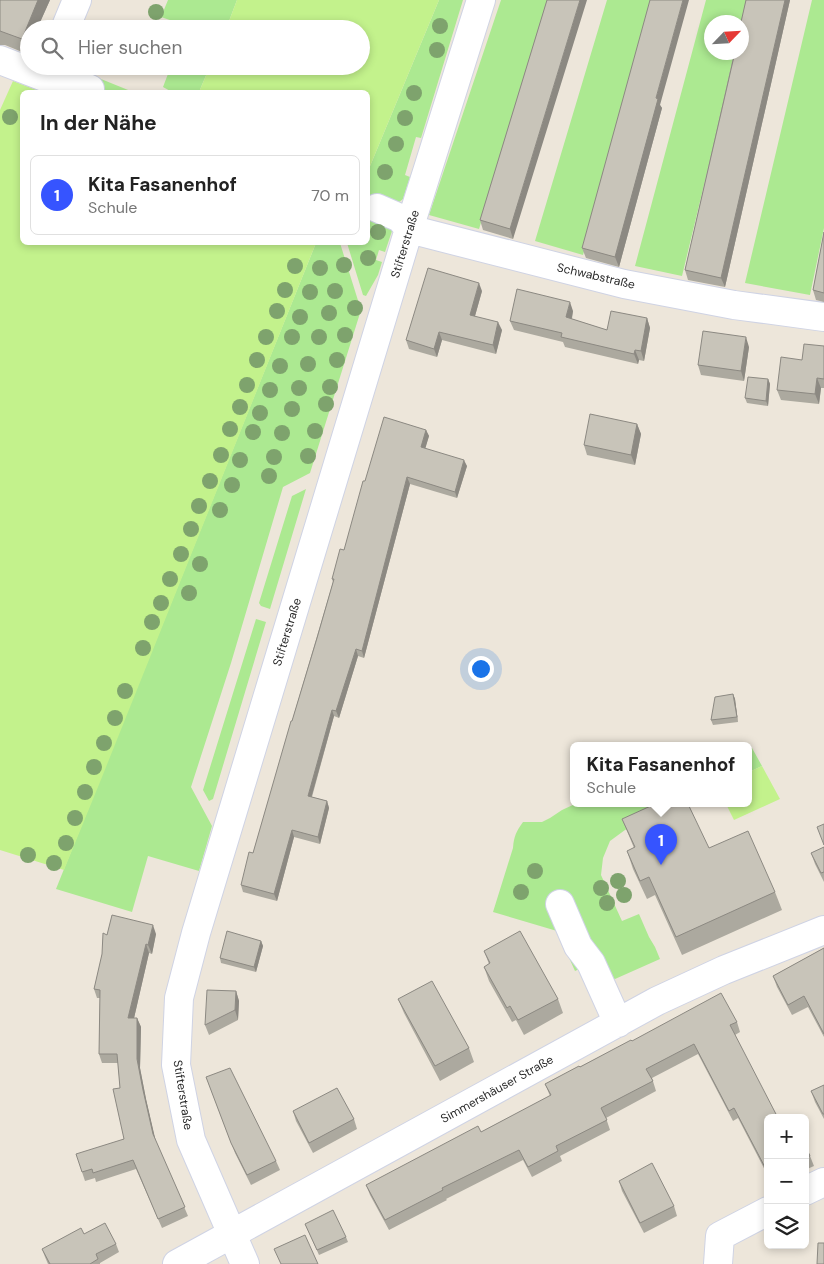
<!DOCTYPE html>
<html lang="de">
<head>
<meta charset="utf-8">
<style>
	:root { --surface:#fff; --page:#f6f6f6; --text:#222; --muted:#767676; --line:#e0e0e0; --accent:#3654ff }
	body { margin:0; font-family:"DM Sans",sans-serif; background:var(--page); color:var(--text) }
	.controls { position:absolute; right:15px; bottom:15px; display:grid; overflow:hidden; border-radius:8px; box-shadow:0 2px 8px #0003 }
	.controls button { width:45px; height:45px; display:grid; place-items:center; padding:0; border:0; border-bottom:1px solid var(--line); background:var(--surface); color:var(--text); font:25px sans-serif }
	.compass { position:absolute; left:704px; top:15px; width:45px; height:45px; border-radius:50%; background:var(--surface); box-shadow:0 2px 8px #0003; rotate:65deg }
	.you { position:absolute; left:480px; top:668px; width:18px; height:18px; margin:-12px; border:4px solid #fff; border-radius:50%; background:#1a73e8; box-shadow:0 0 0 8px #1a73e833 }
	.badge { display:grid; place-items:center; width:32px; height:32px; border-radius:50%; background:var(--accent); color:#fff; font-size:16px; font-weight:700 }
	.pin { position:absolute; translate:-50% -41px; filter:drop-shadow(0 1px 2px #0008) }
	.pin::after { content:''; position:absolute; top:26px; width:18px; height:15px; background:inherit; clip-path:polygon(0 0,100% 0,50% 100%) }
	.popup { position:absolute; left:570px; top:742px; width:182px; height:65px; box-sizing:border-box; display:grid; place-content:center; border-radius:8px; background:var(--surface); filter:drop-shadow(0 1px 4px #0005); font-size:16px; white-space:nowrap; color:var(--muted) }
	.popup b { font-size:19px; color:var(--text) }
	.popup::after { content:''; position:absolute; left:50%; top:100%; margin-left:-10px; border:10px solid transparent; border-top-color:var(--surface) }
	.list { margin:0; padding:0; list-style:none }
	h2 { display:flex; justify-content:space-between; align-items:center; height:65px; margin:0; padding:0 20px; font-size:21px }
	h2 small { font-size:16px; font-weight:400; color:var(--muted) }
	.list li { display:grid; grid-template-columns:32px 1fr auto; gap:15px; align-items:center; box-sizing:border-box; height:80px; margin:0 10px 10px; padding:0 10px; border:1px solid var(--line); border-radius:8px }
	.list b { display:block; font-size:19px; white-space:nowrap }
	.list p { margin:0; font-size:16px; white-space:nowrap; color:var(--muted) }
	.list em { font-size:16px; font-style:normal; color:var(--muted) }
	.icon { flex:none; width:28px; height:28px; fill:none; stroke:currentColor; stroke-width:2; stroke-linecap:round; stroke-linejoin:round }
	.map { position:relative; flex:none; width:824px; height:1264px; overflow:hidden }
	.search { position:absolute; background:var(--surface); box-shadow:0 2px 8px #0003; left:20px; top:20px; width:350px; height:55px; display:flex; align-items:center; gap:12px; box-sizing:border-box; padding:0 18px; border-radius:28px; color:var(--muted); font-size:19px }
	.panel { position:absolute; background:var(--surface); box-shadow:0 2px 8px #0003; left:20px; top:90px; width:350px; height:155px; border-radius:8px }
	.map>svg:first-child { display:block }
	.green { fill:#ace991 }
	.pitch { fill:#c3f28c }
	.lines { fill:none; stroke-linecap:round; stroke-linejoin:round }
	.minor-casing { stroke:#cfd3e4; stroke-width:30 }
	.minor { stroke:#fff; stroke-width:28 }
	.tree { fill:#7ea36d }
	.wall { fill:#aca99f }
	.shaded-wall { fill:#8c8982 }
	.building { fill:#c8c4b9; stroke:#8c8982 }
	.labels { text-anchor:middle; dominant-baseline:central; stroke-width:4; stroke-linejoin:round; paint-order:stroke }
	.street-label { font-size:12px; fill:#2a2a2a; stroke:#fff }
</style>
</head>
<body>
<div class="map">
<svg width="824" height="1264" viewBox="0 0 824 1264">
	<rect width="100%" height="100%" fill="#ede6da"/>
	<path class="green" d="M168 0H237L226 29H196L161 17Z
		M439 0H463L421 138 416 137 405 175 410 177 403 199 398 203 368 199V171Z
		M501 0H551L479 229 429 215Z
		M607 0H652L583 255 535 241Z
		M706 0H749L742 22H712V52L736 53 682 276 635 266Z
		M812 0H824V228L810 295 745 283Z
		M69 66 133 92H111L61 73Z
		M171 66H210L199 92H172L163 87Z
		M368 207 393 228 385 252 379 250 376 260 382 262 378 275 366 296 363 295 347 243 368 242Z
		M316 243H340L361 310 310 473 283 487 231 663 191 787 212 826 199 871 148 856 132 912 56 889Z
		M306 489 270 609 261 606 259 603 292 496Z
		M256 619 266 622 213 799 209 801 203 790Z
		M752 748 762 766 749 772V749Z
		M575 804H682L625 830 610 841 603 858 601 875 622 921 639 914 649 937 655 947 660 959 615 979 608 977 597 961 575 971 557 931 493 912 513 848C514 836 516 832 523 822H542L550 818 562 810Z"/>
	<path class="pitch" d="M237 0H439L368 171V92H199L210 66H361V29H226Z
		M13 81 42 92H22V242L316 243 100 782 64 870 0 850V110Z
		M762 766 780 799 734 820 726 804H748L749 772Z"/>
	<g class="lines">
		<g class="minor-casing">
			<path id="minor" d="M65 29 77 0
				M0 60 44 77 60 76 90 89
				M377 208 400 218 409 229 624 284 734 305 824 317
				M560 904 578 946 591 963 618 1023
				M805 1191 824 1182
				M177 1264 657 1001 724 970 824 930
				M245 1264 191 1140 176 1065 179 998 196 933 409 229 481 0
				M718 1264 720 1236 768 1211"/>
		</g>
		<use href="#minor" class="minor"/>
	</g>
	<g class="tree">
		<circle cx="156" cy="12" r="8"/>
		<circle cx="440" cy="26" r="8"/>
		<circle cx="437" cy="50" r="8"/>
		<circle cx="414" cy="93" r="8"/>
		<circle cx="10" cy="117" r="8"/>
		<circle cx="405" cy="118" r="8"/>
		<circle cx="396" cy="144" r="8"/>
		<circle cx="385" cy="172" r="8"/>
		<circle cx="378" cy="232" r="8"/>
		<circle cx="368" cy="258" r="8"/>
		<circle cx="344" cy="265" r="8"/>
		<circle cx="295" cy="266" r="8"/>
		<circle cx="320" cy="268" r="8"/>
		<circle cx="285" cy="290" r="8"/>
		<circle cx="335" cy="291" r="8"/>
		<circle cx="310" cy="292" r="8"/>
		<circle cx="355" cy="308" r="8"/>
		<circle cx="277" cy="311" r="8"/>
		<circle cx="329" cy="313" r="8"/>
		<circle cx="300" cy="317" r="8"/>
		<circle cx="345" cy="335" r="8"/>
		<circle cx="266" cy="337" r="8"/>
		<circle cx="292" cy="337" r="8"/>
		<circle cx="319" cy="337" r="8"/>
		<circle cx="257" cy="360" r="8"/>
		<circle cx="337" cy="360" r="8"/>
		<circle cx="308" cy="364" r="8"/>
		<circle cx="280" cy="366" r="8"/>
		<circle cx="247" cy="385" r="8"/>
		<circle cx="330" cy="387" r="8"/>
		<circle cx="299" cy="388" r="8"/>
		<circle cx="270" cy="390" r="8"/>
		<circle cx="326" cy="404" r="8"/>
		<circle cx="240" cy="407" r="8"/>
		<circle cx="292" cy="409" r="8"/>
		<circle cx="260" cy="413" r="8"/>
		<circle cx="230" cy="429" r="8"/>
		<circle cx="315" cy="431" r="8"/>
		<circle cx="253" cy="432" r="8"/>
		<circle cx="282" cy="433" r="8"/>
		<circle cx="221" cy="455" r="8"/>
		<circle cx="308" cy="456" r="8"/>
		<circle cx="274" cy="457" r="8"/>
		<circle cx="240" cy="460" r="8"/>
		<circle cx="269" cy="476" r="8"/>
		<circle cx="210" cy="481" r="8"/>
		<circle cx="232" cy="485" r="8"/>
		<circle cx="199" cy="506" r="8"/>
		<circle cx="220" cy="510" r="8"/>
		<circle cx="191" cy="529" r="8"/>
		<circle cx="181" cy="554" r="8"/>
		<circle cx="200" cy="564" r="8"/>
		<circle cx="170" cy="579" r="8"/>
		<circle cx="189" cy="593" r="8"/>
		<circle cx="161" cy="603" r="8"/>
		<circle cx="152" cy="622" r="8"/>
		<circle cx="143" cy="648" r="8"/>
		<circle cx="125" cy="691" r="8"/>
		<circle cx="115" cy="718" r="8"/>
		<circle cx="104" cy="743" r="8"/>
		<circle cx="94" cy="767" r="8"/>
		<circle cx="85" cy="792" r="8"/>
		<circle cx="75" cy="818" r="8"/>
		<circle cx="66" cy="843" r="8"/>
		<circle cx="28" cy="855" r="8"/>
		<circle cx="54" cy="863" r="8"/>
		<circle cx="535" cy="871" r="8"/>
		<circle cx="618" cy="881" r="8"/>
		<circle cx="601" cy="888" r="8"/>
		<circle cx="521" cy="892" r="8"/>
		<circle cx="624" cy="895" r="8"/>
		<circle cx="607" cy="903" r="8"/>
	</g>
	<path class="wall" d="M0 0H50L37 29H29L27 54 5 45H0Z
		M547 0 513 239 483 230 480 220Z
		M746 0H790L725 287 688 280 685 270Z
		M660 105 662 108 619 267 586 258 582 248Z
		M824 232V302L816 300 813 290Z
		M482 291 475 316 502 330 496 354 442 340 437 357 409 349 406 340Z
		M573 311 572 319 607 330 647 318 650 328 644 361 639 360 638 364 565 347 563 342 514 330 510 321Z
		M824 346V388H821L819 404 781 400 777 390 802 360Z
		M749 347 744 381 701 375 698 365Z
		M768 379 770 384 768 406 747 403 745 398Z
		M637 424 641 434 635 465 587 455 584 445Z
		M426 430 429 436 425 448 467 466 457 498 410 484 364 658 358 656 339 718 334 716 312 797 327 801 329 808 320 844 294 837 277 901 243 892 241 885 253 853 333 582 332 579 344 550 365 481Z
		M733 694 735 699 738 722 713 725 711 720Z
		M622 819 709 848 775 892 782 910 682 955 655 895 647 899 633 869 627 851 634 848Z
		M824 847V882L815 864 811 853Z
		M156 934 152 954 149 953 134 1018H137L141 1027 140 1068 146 1099 155 1139 188 1216 162 1228 136 1169 96 1182 95 1178 85 1181 82 1172 124 1139 118 1063H102L99 1054 100 998H97L94 989 107 935Z
		M261 941 263 946 256 972 221 963 220 958Z
		M824 948V1037L808 1007 792 1015 777 987 773 976Z
		M484 951 558 999 563 1013 524 1035 516 1020 512 1022 489 981 484 967 489 964Z
		M236 991 239 1001 238 1020 209 1035 205 1025Z
		M398 999 469 1048 474 1062 440 1081 404 1013Z
		M737 1022 740 1032 735 1035 768 1118V1176L738 1118 733 1121 698 1054 652 1078 656 1091 606 1118 610 1130 560 1156 562 1161 532 1177 523 1160 446 1199 447 1200 389 1230 370 1195 366 1185 481 1132 550 1096 545 1084 632 1041Z
		M206 1077 276 1161 280 1170 251 1185 235 1153Z
		M824 1085V1119L815 1102 811 1091Z
		M293 1111 354 1119 357 1129 313 1153 296 1121Z
		M805 1145 810 1156 814 1166 805 1170Z
		M619 1181 674 1206 677 1216 644 1233 622 1191Z
		M305 1224 346 1237 348 1242 319 1255Z
		M84 1234 116 1244 119 1252 100 1263V1264H48L45 1257 42 1249Z"/>
	<path class="shaded-wall" d="M38 0H50L37 29H29V49L27 54 22 39Z
		M580 0H587L513 239 510 229Z
		M683 0H689L660 105 662 108 619 267 615 257 656 98Z
		M785 0H790L725 287 721 278Z
		M479 283 482 291 473 323 470 315Z
		M570 302 573 311 570 327 566 317Z
		M647 318 650 328 644 361 641 351Z
		M498 322 502 330 496 354 493 345Z
		M439 332 442 340 437 357 434 349Z
		M746 337 749 347 744 381 741 371Z
		M635 350 639 360 638 364 634 354Z
		M817 378 821 388 819 404 815 394Z
		M768 379 770 384 768 406 766 401Z
		M637 424 641 434 635 465 631 455Z
		M426 430 429 436 424 453 421 447Z
		M464 460 467 466 457 498 455 492Z
		M407 477 410 484 364 658 362 651Z
		M356 649 358 656 339 718 336 711Z
		M733 694 735 699 738 722 737 717Z
		M332 710 334 716 310 802 308 796Z
		M327 801 329 808 320 844 318 837Z
		M292 830 294 837 277 901 274 894Z
		M153 925 156 934 152 954 148 945Z
		M261 941 263 946 256 972 254 967Z
		M146 944 149 953 132 1027 128 1018Z
		M236 991 239 1001 238 1020 235 1010Z
		M137 1018 141 1027 140 1068 146 1099 156 1142 153 1134 143 1090 137 1059Z"/>
	<path class="building" d="M0 0H38L22 39 0 31Z
		M547 0H580L510 229 480 220Z
		M650 0H683L656 98 658 99 615 257 582 248Z
		M746 0H785L721 278 685 270 735 52H742L741 22Z
		M824 232V293L813 290Z
		M428 268 479 283 470 315 498 322 493 345 439 332 434 349 406 340Z
		M517 289 570 302 566 317 607 330 611 311 647 318 641 351 635 350 634 354 561 337 562 333 510 321Z
		M703 331 746 337 741 371 698 365Z
		M804 344 824 346V379L817 378 815 394 777 390 781 357 802 360Z
		M748 377 768 379 766 401 745 398Z
		M590 414 637 424 631 455 584 445Z
		M384 417 426 430 421 447 464 460 455 492 407 477 362 651 356 649 336 711 332 710 308 796 327 801 318 837 292 830 274 894 241 885 249 852 253 853 291 721H292L317 638 334 579H332L340 549 344 550 363 481H365Z
		M733 694 737 717 711 720 715 697Z
		M655 804H688L709 848 748 831 775 892 676 937 649 877 640 881 627 851 635 847 622 819Z
		M824 824V845L817 827Z
		M824 847V872L821 873 811 853Z
		M112 915 153 925 148 945 146 944 128 1018H137V1059L143 1090 153 1134 185 1207 158 1219 133 1160 93 1173 92 1169 82 1172 76 1154 124 1139 113 1089 120 1088 117 1054H99L100 990 94 989 102 954 103 933 107 935Z
		M227 931 261 941 254 967 220 958Z
		M520 931 558 999 518 1020 510 1006 507 1008 484 967 490 963 484 951Z
		M824 948V1034L804 996 788 1005 773 976Z
		M432 981 469 1048 435 1066 398 999Z
		M207 990 236 991 235 1010 205 1025Z
		M721 993 737 1022 730 1025 778 1118H768V1173L734 1108 729 1111 694 1044 646 1069 653 1081 601 1108 607 1120 556 1146 558 1151 528 1167 519 1150 442 1188 443 1190 385 1220 366 1185 478 1126 481 1132 551 1095 545 1084 579 1066 580 1067 631 1040 632 1041Z
		M230 1068 276 1161 247 1175 231 1143 206 1077Z
		M824 1085V1114H823L811 1091Z
		M337 1088 354 1119 309 1143 293 1111Z
		M805 1145 810 1156 805 1158Z
		M652 1163 674 1206 640 1223 619 1181Z
		M333 1210 346 1237 317 1250 305 1224Z
		M105 1223 116 1244 96 1254 98 1259 90 1264H50L42 1249 81 1228 84 1234Z
		M305 1235 318 1264H281L274 1249Z
		M818 1243H824V1264H817Z"/>
	<g class="labels">
		<g class="street-label">
			<text transform="translate(405 244) rotate(-73)">Stifterstraße</text>
			<text transform="translate(596 276) rotate(13)">Schwabstraße</text>
			<text transform="translate(287 632) rotate(-73)">Stifterstraße</text>
			<text transform="translate(497 1089) rotate(-29)">Simmershäuser Straße</text>
			<text transform="translate(183 1095) rotate(81)">Stifterstraße</text>
		</g>
	</g>
</svg>
<div class="controls">
<button>+</button>
<button>−</button>
<button><svg class="icon" aria-label="layers" viewBox="0 0 24 24"><path d="M12 4l9 5-9 5-9-5zM3 14l9 5 9-5"/></svg></button>
</div>
<svg class="compass" viewBox="-18 -18 36 36"><path d="M0-13l5 13h-10z" fill="#e53935"/><path d="M0 13l5-13h-10z" fill="#767676"/></svg>
<div class="you"></div>
<div class="pin badge" style="left:661px;top:865px">1</div>
<div class="popup"><b>Kita Fasanenhof</b>Schule</div>
<div class="search"><svg class="icon" aria-label="search" viewBox="0 0 24 24"><circle cx="10" cy="10" r="6"/><path d="M15 15l6 6"/></svg>Hier suchen</div>
<section class="panel">
<h2>In der Nähe<small></small></h2>
<ul class="list">
<li><span class="badge">1</span><div><b>Kita Fasanenhof</b><p>Schule</p></div><em>70 m</em></li>
</ul>
</section>
</div>
</body>
</html>
